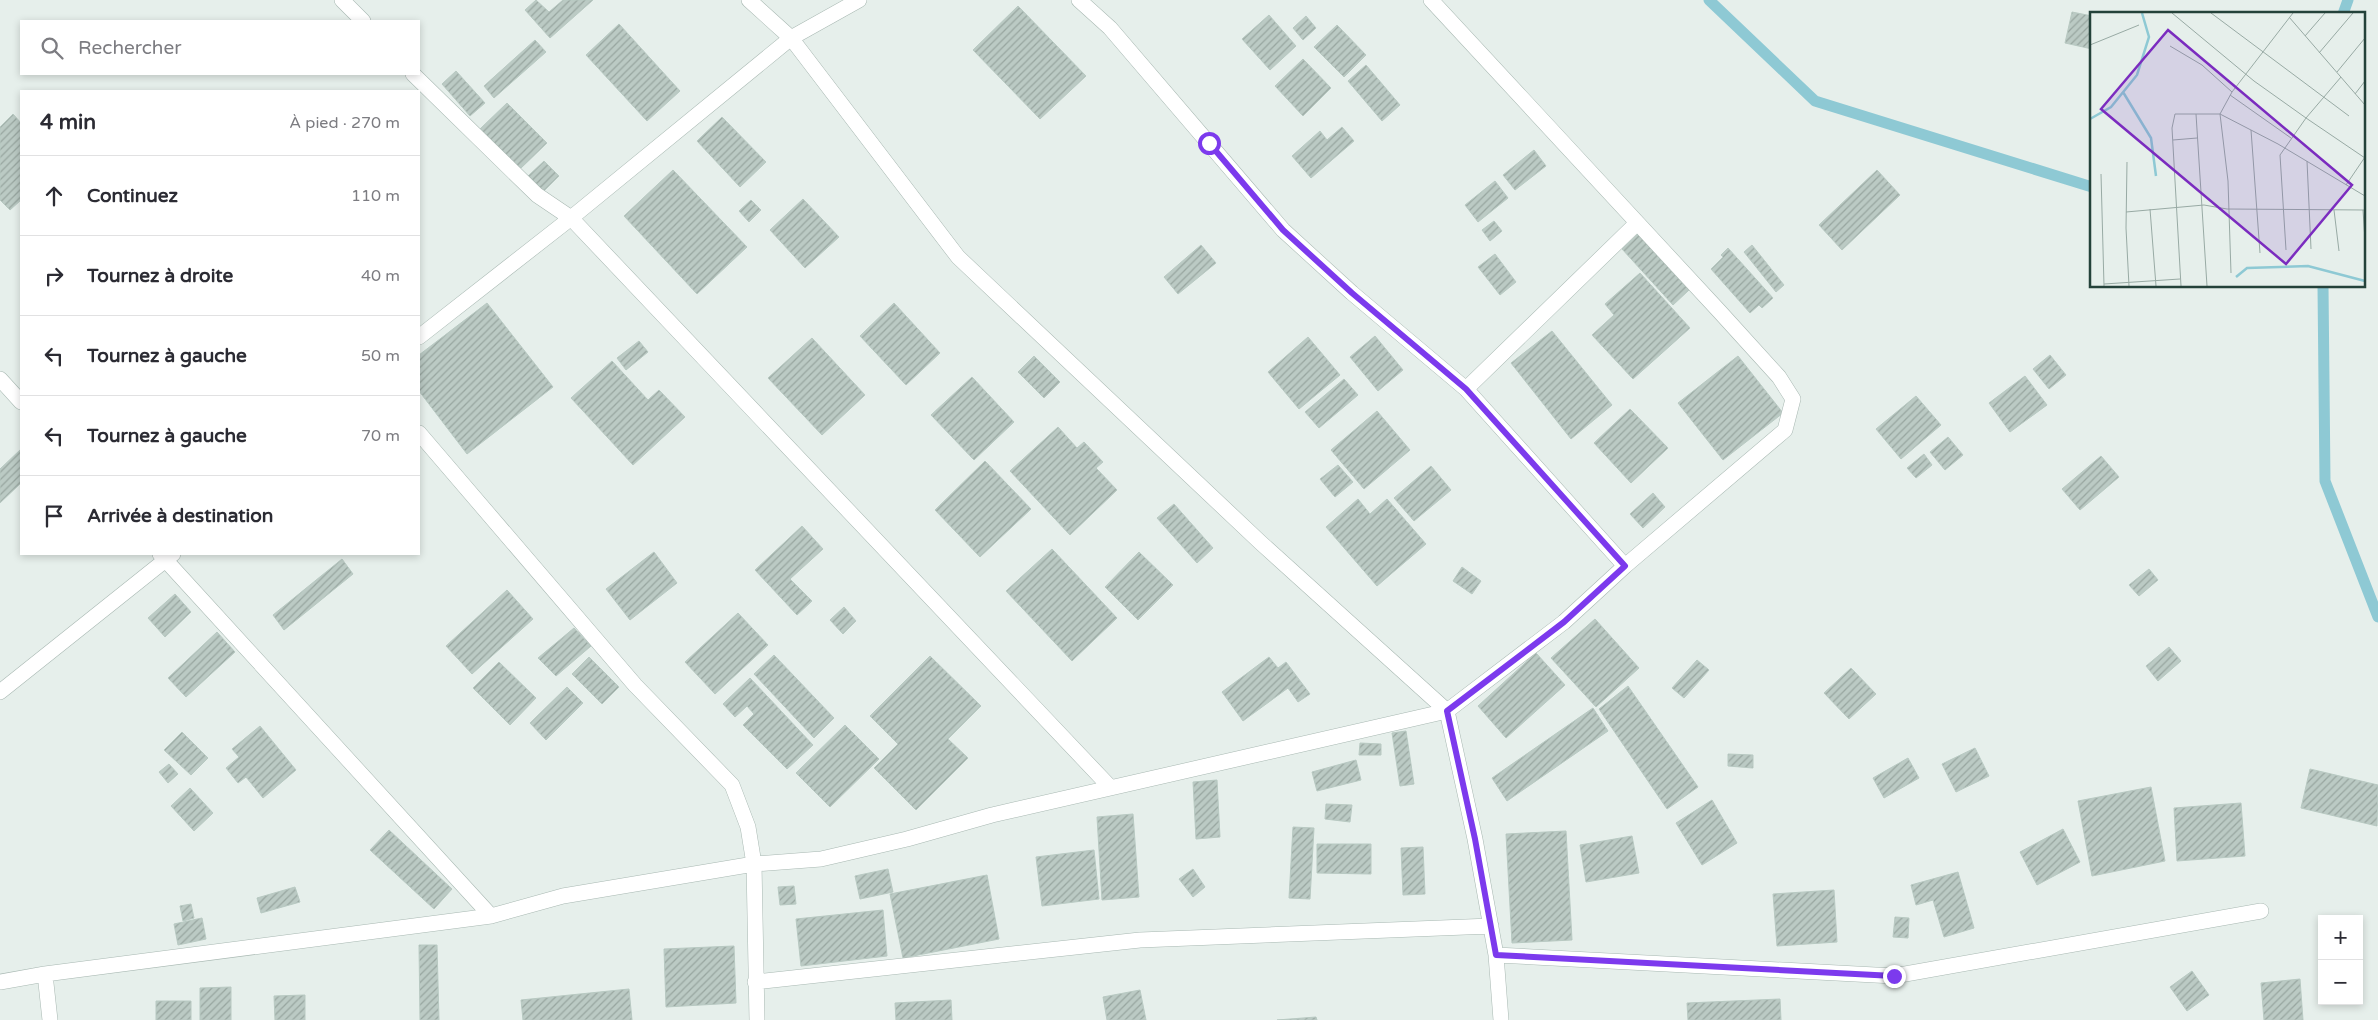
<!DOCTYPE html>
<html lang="fr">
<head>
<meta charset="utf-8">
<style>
	:root { --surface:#fff; --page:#f2f2f3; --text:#2b2b33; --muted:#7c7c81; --line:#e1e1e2 }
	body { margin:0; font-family:"Varela Round",sans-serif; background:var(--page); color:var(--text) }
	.controls { position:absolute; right:15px; bottom:15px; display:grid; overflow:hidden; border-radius:0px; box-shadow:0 2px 8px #0003 }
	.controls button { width:45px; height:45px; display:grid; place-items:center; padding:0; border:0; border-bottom:1px solid var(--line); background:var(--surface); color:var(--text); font:25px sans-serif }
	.stop { position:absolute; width:15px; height:15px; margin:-11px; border:4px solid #7c3aed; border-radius:50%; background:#fff }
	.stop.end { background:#7c3aed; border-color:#fff; box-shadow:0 1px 5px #0008 }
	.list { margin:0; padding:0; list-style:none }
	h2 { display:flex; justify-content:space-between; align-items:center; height:65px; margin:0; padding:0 20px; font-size:21px }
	h2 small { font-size:16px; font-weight:400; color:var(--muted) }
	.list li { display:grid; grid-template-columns:32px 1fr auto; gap:15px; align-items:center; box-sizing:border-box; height:80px; padding:0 20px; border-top:1px solid var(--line) }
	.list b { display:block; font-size:19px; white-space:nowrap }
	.list em { font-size:16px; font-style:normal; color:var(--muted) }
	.icon { flex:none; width:28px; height:28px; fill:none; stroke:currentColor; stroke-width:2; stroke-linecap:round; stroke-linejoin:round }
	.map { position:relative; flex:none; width:2378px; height:1020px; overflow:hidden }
	.search { position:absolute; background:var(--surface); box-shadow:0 2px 8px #0003; left:20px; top:20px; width:400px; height:55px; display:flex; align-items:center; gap:12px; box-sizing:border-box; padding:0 18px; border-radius:0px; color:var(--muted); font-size:19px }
	.panel { position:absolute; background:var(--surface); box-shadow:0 2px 8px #0003; left:20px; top:90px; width:400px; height:465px; border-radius:0px }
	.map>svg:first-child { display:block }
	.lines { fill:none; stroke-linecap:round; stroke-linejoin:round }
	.stream { stroke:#8ec9d4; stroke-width:11 }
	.building { fill:url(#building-hatch); stroke:#b8c9c2 }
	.minor-casing { stroke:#a8b8b2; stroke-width:16 }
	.minor { stroke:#fff; stroke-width:15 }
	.route { stroke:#7c3aed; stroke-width:6 }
	.inset-river { fill:none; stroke:#8ec9d4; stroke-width:2.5 }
	.inset-road { fill:none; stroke:#98aaa4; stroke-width:1 }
	.view { fill:#7b2cbf; fill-opacity:0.15; stroke:#7b2cbf; stroke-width:2.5 }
	.inset-edge { fill:none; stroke:#24423a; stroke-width:2.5 }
</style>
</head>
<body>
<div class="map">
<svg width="2378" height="1020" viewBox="0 0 2378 1020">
	<defs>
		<pattern id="building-hatch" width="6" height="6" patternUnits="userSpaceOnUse" patternTransform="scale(1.25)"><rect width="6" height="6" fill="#bbcac4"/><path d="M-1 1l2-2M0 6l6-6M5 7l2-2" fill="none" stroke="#98a6a0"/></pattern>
	</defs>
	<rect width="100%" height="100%" fill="#e6efeb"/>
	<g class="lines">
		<path class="stream" d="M1709 0 1815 101 2092 187
			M2343 14 2348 0
			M2323 286 2325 481 2378 617"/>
	</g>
	<path class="building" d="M536 0 549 12 563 0H593L550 38 525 10Z
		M1018 6 1086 76 1040 119 973 50Z
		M2072 12 2092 16V49L2065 43Z
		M1269 15 1296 46 1270 70 1242 39Z
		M1306 16 1316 28 1303 40 1293 28Z
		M619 24 680 91 647 121 586 55Z
		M1337 25 1366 55 1344 77 1314 47Z
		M535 40 546 52 494 98 484 86Z
		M1303 59 1331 88 1303 116 1275 86Z
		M1366 65 1400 105 1382 121 1348 81Z
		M456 71 485 103 470 116 442 84Z
		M507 103 547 143 520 169 480 129Z
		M13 114 21 123V200L10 210 0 200V127Z
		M722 117 766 162 740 187 697 141Z
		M1342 127 1354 141 1311 178 1292 156 1320 131 1327 140Z
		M1534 150 1546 166 1515 190 1503 175Z
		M544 161 559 176 543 192 527 177Z
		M673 170 747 247 697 294 624 216Z
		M1877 170 1900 195 1842 250 1819 225Z
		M1495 181 1508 198 1478 222 1465 205Z
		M803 199 839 237 805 268 770 230Z
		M751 200 761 210 749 222 739 211Z
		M1494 221 1502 231 1490 241 1482 230Z
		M1638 234 1689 290 1673 305 1622 249Z
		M1201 245 1216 263 1178 294 1164 277Z
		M1752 245 1784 285 1776 292 1744 252Z
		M1728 248 1773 298 1762 308 1759 305 1750 313 1711 269 1723 257 1721 255Z
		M1495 254 1516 282 1500 295 1478 267Z
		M1640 273 1690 328 1633 379 1592 335 1614 315 1605 304Z
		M487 303 553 387 467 454 419 391V355Z
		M894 303 940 353 906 385 860 336Z
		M1552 331 1612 405 1571 439 1511 363Z
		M1375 336 1403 370 1378 391 1350 357Z
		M1308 337 1340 375 1299 409 1268 372Z
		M812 338 865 395 822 435 768 378Z
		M639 341 648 352 626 370 617 358Z
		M2050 355 2066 375 2049 389 2033 369Z
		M1034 356 1060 382 1044 398 1018 372Z
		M1738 356 1783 413 1723 460 1678 403Z
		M612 361 648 400 659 390 685 417 633 465 571 398Z
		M2025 376 2047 405 2010 432 1989 403Z
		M972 377 1014 422 974 460 931 415Z
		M1344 379 1358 395 1319 428 1305 412Z
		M1916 396 1941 425 1901 459 1876 429Z
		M1630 409 1668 448 1631 483 1594 443Z
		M1377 411 1410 450 1364 489 1331 450Z
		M1058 427 1077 448 1084 442 1103 462 1096 468 1117 490 1070 535 1010 471Z
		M1948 437 1963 455 1945 470 1930 452Z
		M21 449V483L0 503V469Z
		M1924 454 1932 465 1916 478 1907 468Z
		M2101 456 2119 477 2080 510 2062 489Z
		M985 461 1031 509 980 557 935 510Z
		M1338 465 1353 482 1335 497 1320 479Z
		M1431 466 1451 490 1414 521 1394 498Z
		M1653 493 1665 507 1643 528 1630 514Z
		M1358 499 1370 514 1387 499 1426 544 1377 586 1326 527Z
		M1174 504 1213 548 1197 563 1157 518Z
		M802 526 823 549 790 579 812 601 797 615 755 570Z
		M1052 549 1117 618 1072 661 1006 591Z
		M654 552 677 583 630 620 606 589Z
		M1139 552 1173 585 1138 620 1105 587Z
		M342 559 353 574 284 630 273 615Z
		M1462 567 1481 581 1472 594 1453 581Z
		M2149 569 2158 580 2139 596 2129 585Z
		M507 590 533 619 472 674 446 646Z
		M175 594 191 612 165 637 148 618Z
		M844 607 856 621 843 634 830 620Z
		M738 613 768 645 715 694 685 662Z
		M1595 619 1639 668 1596 707 1551 658Z
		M574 628 591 646 556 676 538 658Z
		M217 632 235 652 186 697 168 678Z
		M2169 647 2181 661 2158 681 2146 666Z
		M1536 653 1565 685 1506 738 1478 706Z
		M774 655 834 718 814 738 754 674Z
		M930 656 981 706 948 739 968 758 916 810 874 768 898 744 870 716Z
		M589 657 619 687 602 704 572 674Z
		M1269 657 1278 668 1286 662 1310 694 1298 702 1288 688 1243 721 1222 692Z
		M1697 660 1709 670 1684 698 1672 688Z
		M499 662 536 698 510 725 473 688Z
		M1851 668 1876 694 1849 719 1824 693Z
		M750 678 813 745 787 769 743 725 754 714 747 706 735 717 723 704Z
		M1628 686 1698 787 1667 809 1599 709Z
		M567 687 583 703 546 740 530 723Z
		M1593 708 1608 731 1507 801 1492 778Z
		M845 725 879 759 830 807 796 773Z
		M260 726 296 770 263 798 246 777 238 783 226 768 239 757 232 749Z
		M1406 731 1414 784 1400 786 1392 733Z
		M182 732 208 758 191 775 164 750Z
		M1360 743 1381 744V755H1359Z
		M1975 748 1989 776 1956 792 1942 764Z
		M1728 754 1753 755V768L1728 766Z
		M1908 758 1919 778 1884 798 1873 778Z
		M1356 760 1361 780 1317 791 1312 772Z
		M169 764 178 774 168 783 159 772Z
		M2310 769 2378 785 2377 826 2301 808Z
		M1217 780 1220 837 1196 839 1193 782Z
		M2151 787 2165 861 2092 876 2078 801Z
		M190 788 213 813 194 831 171 806Z
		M1712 800 1737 843 1702 865 1676 823Z
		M2241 803 2245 856 2177 861 2174 808Z
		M1326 804 1352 805 1350 822 1325 819Z
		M1133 814 1139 897 1102 900 1097 817Z
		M1293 827 1314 828 1310 899 1289 898Z
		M2063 829 2080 862 2037 885 2020 852Z
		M389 830 452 889 434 909 370 850Z
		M1566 831 1572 940 1512 943 1506 834Z
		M1632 836 1639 873 1586 882 1580 845Z
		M1317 844H1371V874L1317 873Z
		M1423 847 1425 894 1403 895 1401 848Z
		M1094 850 1099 899 1042 906 1036 857Z
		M888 869 893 892 860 899 855 876Z
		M1193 869 1205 887 1193 897 1179 879Z
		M1958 872 1974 928 1944 937 1933 900 1916 905 1911 885Z
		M987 875 999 939 903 958 890 894Z
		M794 886 796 904 780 905 778 887Z
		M295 887 300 902 261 913 257 898Z
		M1834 890 1837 942 1777 946 1773 894Z
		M191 904 194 918 183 921 180 906Z
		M883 910 887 956 801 966 796 919Z
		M1895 917 1909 918 1908 938 1893 937Z
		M202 918 206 939 178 945 174 924Z
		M419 945H437L439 1020H420Z
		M734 946 736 1003 666 1007 664 949Z
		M2192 971 2209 995 2187 1011 2170 987Z
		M2300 979 2303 1020H2264L2261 983Z
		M231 987V1020H200V988Z
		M629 989 632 1020H523L521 1000Z
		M1140 990 1146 1020H1107L1103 997Z
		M305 995V1020H275L274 996Z
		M1780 999 1781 1020H1688L1687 1003Z
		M951 1000 952 1020H896L895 1003Z
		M156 1001H191V1020H156Z
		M1316 1017 1317 1020H1277Z"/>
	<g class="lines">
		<g class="minor-casing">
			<path id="minor" d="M342 0 363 21
				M749 0 791 38 958 257 1261 543 1447 711 1475 839 1496 955 1501 1020
				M1079 0 1110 28 1283 230 1352 293 1466 389 1625 566
				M413 74 537 195 571 218 1110 787
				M419 337 571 218 791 38 859 0
				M0 379 21 402
				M1466 389 1637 223
				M419 433 635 685 732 785 748 827 754 864 757 1020
				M160 554 491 916
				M0 692 173 554
				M1496 955 1894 976 2261 911
				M45 974 50 1020
				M0 982 45 974 491 916 563 896 754 864 821 859 907 839 992 815 1447 711 1564 622 1625 566 1785 430 1793 399 1779 377 1720 312 1431 0
				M755 982 1140 940 1491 926"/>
		</g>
		<use href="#minor" class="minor"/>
	</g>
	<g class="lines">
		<path class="route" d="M1209 143 1283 230 1352 293 1466 389 1625 566 1564 622 1447 711 1475 839 1496 955 1894 976"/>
	</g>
	<g transform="translate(2090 12)">
		<rect width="275" height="275" fill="#e6efeb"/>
		<path class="inset-river" d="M33 80 61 126 66 164M0 107 21 95 47 63 59 25 52 1M146 265 157 256 218 254 275 269"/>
		<path class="inset-road" d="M82 1 164 69 216 106 190 143 196 238M121 1 259 104M199 5 275 93M215 24 235 1M0 33 49 13M80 34 112 53 142 80M229 41 263 1M247 60 275 26M251 65 216 106 275 146M265 82 275 69M140 83 201 126M106 102 117 274M161 118 170 241M83 128 107 126M217 149 221 237M37 150 36 216 39 274M11 162 14 274M256 173 275 145M60 197 66 274M244 198 249 239M273 198 275 228M36 200 114 193 137 197 275 198M141 261 138 169 130 102 142 80 203 1M14 272 90 267M91 274 82 116 85 102H130L188 132 275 184"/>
		<path class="view" d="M78 18 262 173 196 252 11 97Z"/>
		<rect width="275" height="275" class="inset-edge"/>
	</g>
</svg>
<div class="controls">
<button>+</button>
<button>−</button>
</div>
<div class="stop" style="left:1209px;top:143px"></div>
<div class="stop end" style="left:1894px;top:976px"></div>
<div class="search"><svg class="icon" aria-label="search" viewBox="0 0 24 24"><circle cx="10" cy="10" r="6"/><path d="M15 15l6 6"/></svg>Rechercher</div>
<section class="panel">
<h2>4 min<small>À pied · 270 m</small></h2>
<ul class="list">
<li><svg class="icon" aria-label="ahead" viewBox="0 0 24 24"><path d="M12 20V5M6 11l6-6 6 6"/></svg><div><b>Continuez</b></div><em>110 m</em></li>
<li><svg class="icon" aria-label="right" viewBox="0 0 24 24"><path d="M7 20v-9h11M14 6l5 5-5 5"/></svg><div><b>Tournez à droite</b></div><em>40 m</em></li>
<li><svg class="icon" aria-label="left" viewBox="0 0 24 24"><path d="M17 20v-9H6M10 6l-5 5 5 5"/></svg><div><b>Tournez à gauche</b></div><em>50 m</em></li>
<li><svg class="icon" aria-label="left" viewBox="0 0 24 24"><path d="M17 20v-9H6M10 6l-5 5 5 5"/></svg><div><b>Tournez à gauche</b></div><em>70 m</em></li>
<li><svg class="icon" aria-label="arrive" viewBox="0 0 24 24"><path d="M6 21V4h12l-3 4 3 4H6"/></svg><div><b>Arrivée à destination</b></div></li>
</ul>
</section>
</div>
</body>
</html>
